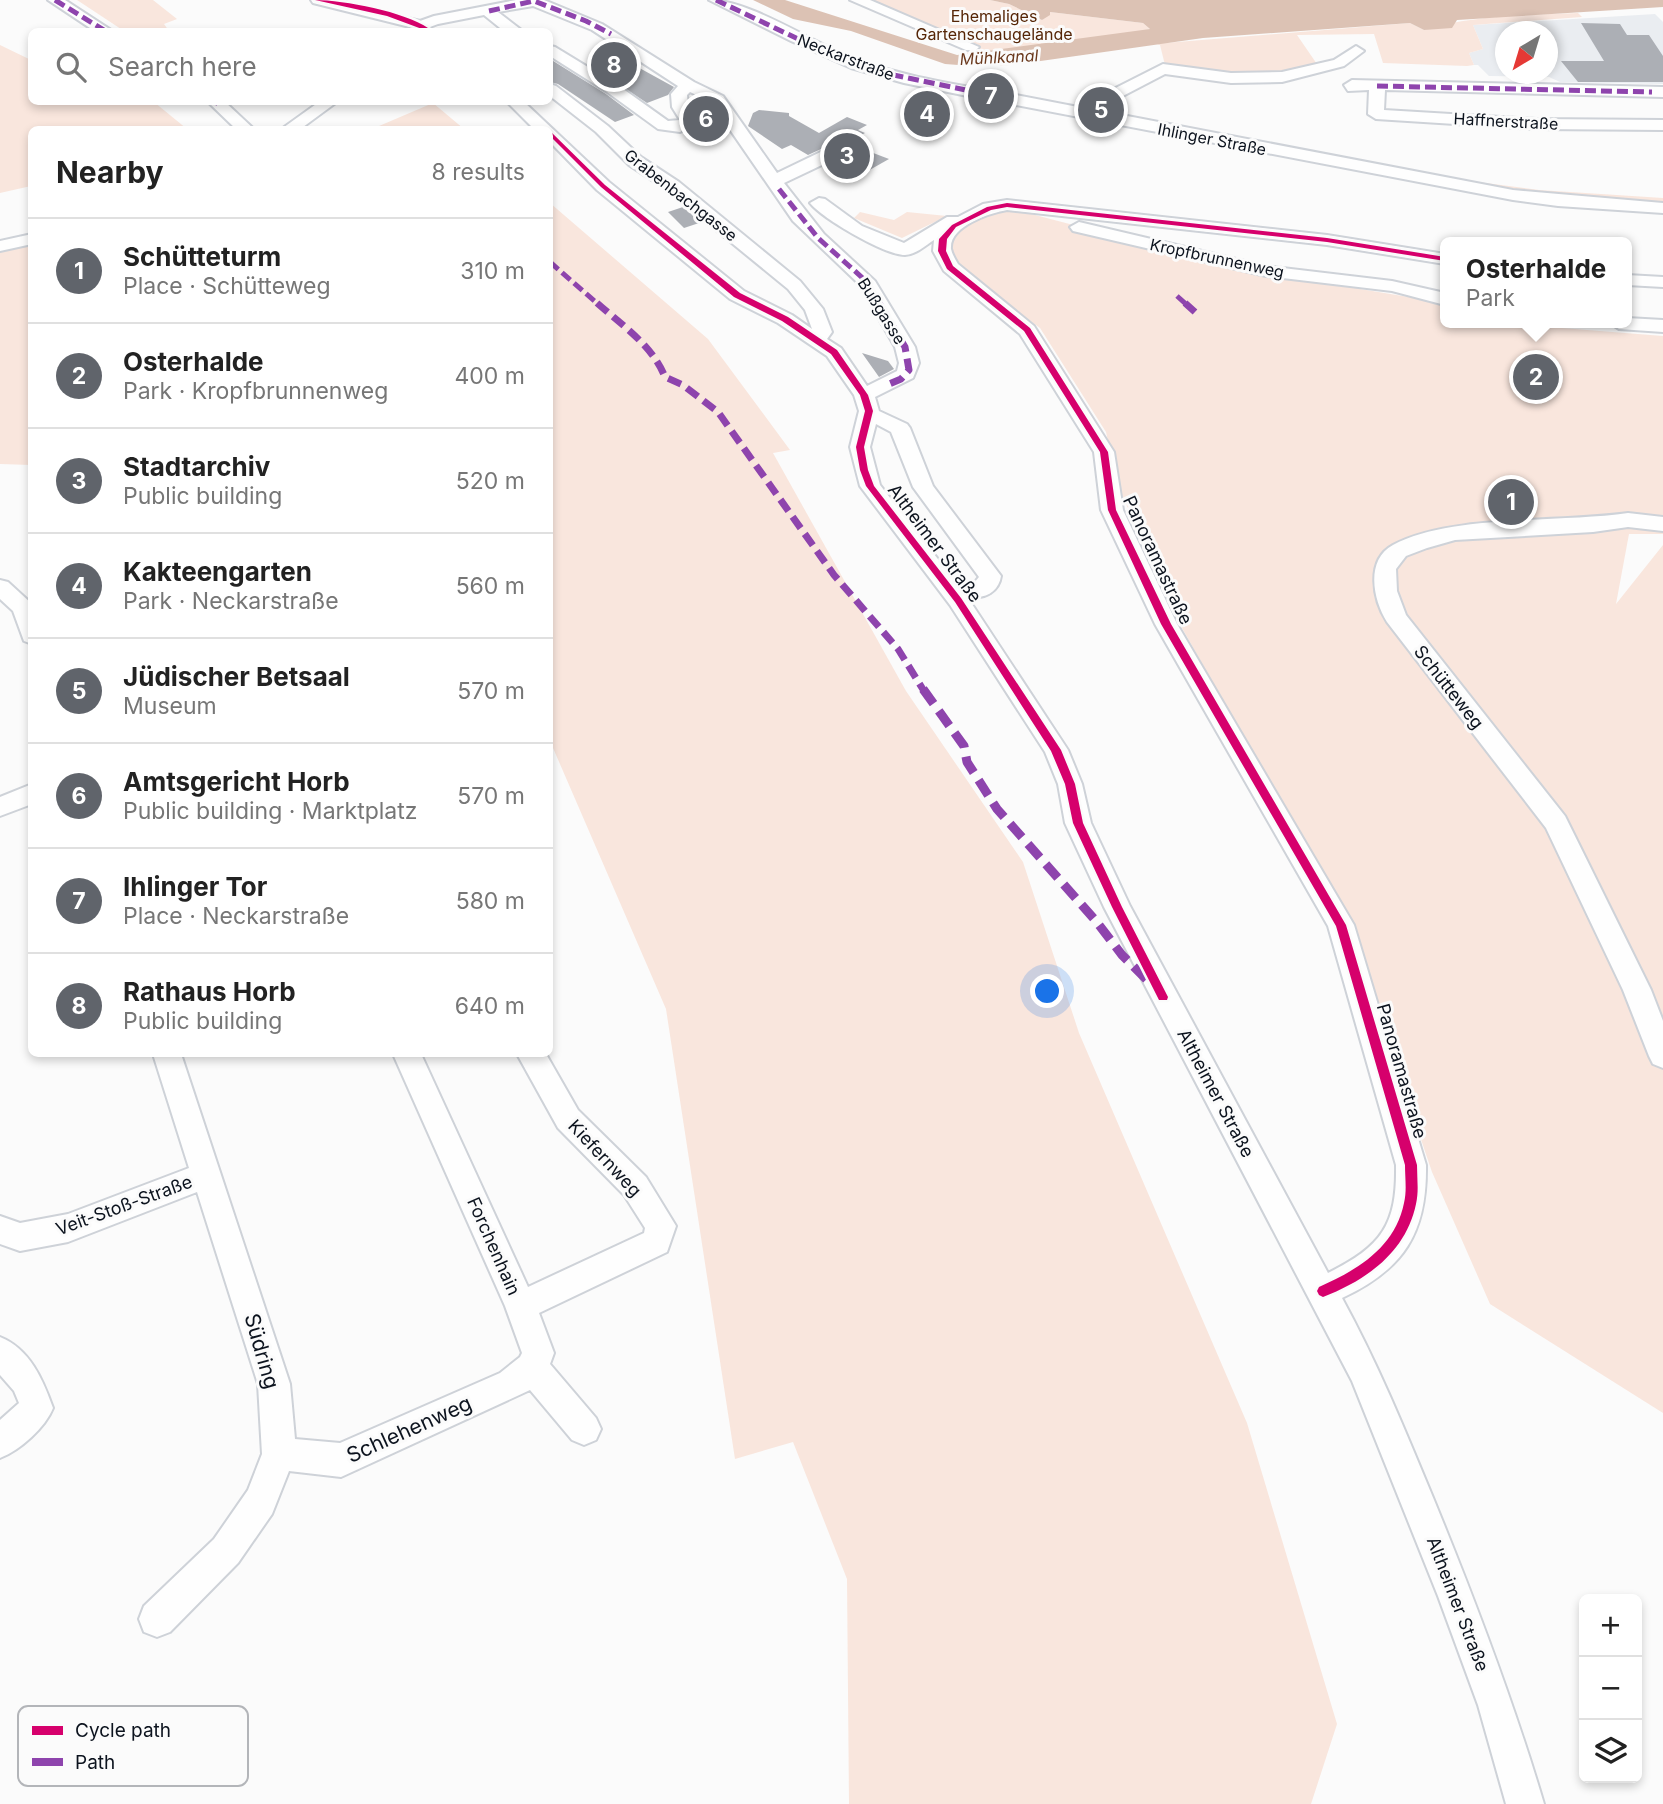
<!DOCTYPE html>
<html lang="en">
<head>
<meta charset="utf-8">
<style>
	:root { --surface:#fff; --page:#f6f6f6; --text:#222; --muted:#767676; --line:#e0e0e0; --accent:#60646b }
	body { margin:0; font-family:Inter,sans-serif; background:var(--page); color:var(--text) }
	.controls { position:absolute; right:21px; bottom:21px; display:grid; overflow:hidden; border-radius:10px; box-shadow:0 4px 10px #0003 }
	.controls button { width:63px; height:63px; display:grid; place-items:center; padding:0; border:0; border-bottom:2px solid var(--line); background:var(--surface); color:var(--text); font:35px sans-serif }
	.compass { position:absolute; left:1495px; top:21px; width:63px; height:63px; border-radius:50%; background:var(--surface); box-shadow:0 4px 10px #0003; rotate:218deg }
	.you { position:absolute; left:1048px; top:992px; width:24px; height:24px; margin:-18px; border:5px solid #fff; border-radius:50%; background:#1a73e8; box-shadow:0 0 0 10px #1a73e833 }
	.badge { display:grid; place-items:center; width:46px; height:46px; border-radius:50%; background:var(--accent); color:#fff; font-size:23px; font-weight:700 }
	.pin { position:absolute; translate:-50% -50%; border:4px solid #fff; box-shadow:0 2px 7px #0006 }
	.popup { position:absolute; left:1440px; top:237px; width:192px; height:91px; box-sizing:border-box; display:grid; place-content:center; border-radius:10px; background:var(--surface); filter:drop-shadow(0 2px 5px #0005); font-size:23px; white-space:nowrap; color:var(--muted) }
	.popup b { font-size:26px; color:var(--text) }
	.popup::after { content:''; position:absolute; left:50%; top:100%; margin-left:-14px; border:14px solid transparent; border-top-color:var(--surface) }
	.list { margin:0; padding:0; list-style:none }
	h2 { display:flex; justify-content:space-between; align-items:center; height:91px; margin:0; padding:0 28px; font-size:30px }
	h2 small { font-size:23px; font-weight:400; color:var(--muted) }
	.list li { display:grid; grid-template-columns:46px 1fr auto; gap:21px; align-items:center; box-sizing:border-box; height:105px; padding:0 28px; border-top:2px solid var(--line) }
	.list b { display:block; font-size:26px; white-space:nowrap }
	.list p { margin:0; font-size:23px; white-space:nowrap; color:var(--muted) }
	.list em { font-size:23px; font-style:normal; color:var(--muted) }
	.icon { flex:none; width:38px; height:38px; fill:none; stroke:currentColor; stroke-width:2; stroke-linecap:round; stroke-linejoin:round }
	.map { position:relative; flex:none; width:1663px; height:1804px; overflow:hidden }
	.search { position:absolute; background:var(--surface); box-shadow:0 4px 10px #0003; left:28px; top:28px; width:525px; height:77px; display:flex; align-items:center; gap:18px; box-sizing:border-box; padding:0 24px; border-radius:10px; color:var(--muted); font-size:26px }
	.panel { position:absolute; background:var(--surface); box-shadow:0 4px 10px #0003; left:28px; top:126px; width:525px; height:931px; border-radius:10px }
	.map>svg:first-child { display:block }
	.built { fill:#eaedf1; fill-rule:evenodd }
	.green { fill:#f9e6dd }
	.water { fill:#dcc2b4 }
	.building { fill:#acafb5 }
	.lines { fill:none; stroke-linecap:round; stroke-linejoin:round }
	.minor-casing { stroke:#ced2d8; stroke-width:4 }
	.minor { fill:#fefefe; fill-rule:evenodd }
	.quiet-far2 { stroke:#8e44ad; stroke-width:5; stroke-dasharray:11 5; stroke-linecap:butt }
	.quiet-far1 { stroke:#8e44ad; stroke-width:7; stroke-dasharray:14 7; stroke-linecap:butt }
	.quiet { stroke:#8e44ad; stroke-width:9; stroke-dasharray:18 9; stroke-linecap:butt }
	.cycleway-casing { stroke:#fbfbfb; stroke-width:5 }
	.cycleway { fill:#d6006c; fill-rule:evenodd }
	.labels { text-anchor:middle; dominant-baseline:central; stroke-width:6; stroke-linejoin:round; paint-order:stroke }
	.far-park-label { font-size:16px; fill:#552506; stroke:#fbfbfb }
	.far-street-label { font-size:16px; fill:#0c131e; stroke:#fbfbfb }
	.far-water-label { font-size:16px; font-style:italic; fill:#6a381c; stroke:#fbfbfb }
	.street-label { font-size:18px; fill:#0c131e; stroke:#fbfbfb }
	.near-street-label { font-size:21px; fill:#0c131e; stroke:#fbfbfb }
	.key { fill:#fbfbfb; stroke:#b3b5b9; stroke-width:2 }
	.key-label { font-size:19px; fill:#0c131e }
</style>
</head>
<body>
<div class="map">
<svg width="1663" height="1804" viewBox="0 0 1663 1804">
	<rect width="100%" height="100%" fill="#fbfbfb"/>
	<path class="built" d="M1655 14 1663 22V84L1560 82 1549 77 1489 76 1478 65H1474L1469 53 1483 49 1473 25ZM1506 32H1548V74H1506Z"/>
	<path class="green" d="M77 0H153L177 19 164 24 169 31H124Z
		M867 0H990L1009 4 1042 20 1050 12 1143 23 1150 29 1139 32 1165 43 1410 23 1424 30C1473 15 1527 15 1578 13L1582 17 1473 25 1483 49 1469 53 1474 65 1467 66 1383 63 1374 34 1297 35 1319 67 1279 74 1232 76 1165 65 1160 45 1125 34 965 54 978 45Z
		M0 45 31 60 32 102H154L187 129 32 130 31 186 0 193Z
		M433 103 464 129H372Z
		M1455 179 1539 190 1663 198V204L1548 197Z
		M550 203 708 339 790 450 773 453 906 691 1023 862 1079 1033 1247 1423 1337 1724 1311 1804H849L847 1579 793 1442 735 1459 666 1009 550 741Z
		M1001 206 1257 273 1357 286 1360 289 1445 303V323H1498L1663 336V534H1629L1616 604 1663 545V1413L1490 1304 1432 1172 1347 920 1182 628 1117 484 1106 432 1040 328 966 274 956 265 949 248 957 225Z
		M860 212 894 220 907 212 947 216 902 238 854 218Z
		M31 245V465L0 464V252Z"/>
	<path class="water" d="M753 0H785L957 55 1150 29 1143 23 1050 12V15L1042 20 1009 4 990 0H1663V7L1457 20 1452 28 1424 30 1410 23 1203 38 1012 65 972 66 945 64 851 31 793 19Z"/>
	<path class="building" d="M1581 23 1620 24 1627 35H1649L1663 56V82H1578L1561 61H1604Z
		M614 54 674 87 668 95 647 103 588 64Z
		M550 59 606 94 634 115 615 122 558 84 550 82Z
		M690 98 708 110 713 109 723 126 697 129 695 126 699 121 691 106Z
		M759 110 789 113V116L819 133 847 117 867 125 858 130 865 133 847 143 889 159 866 172 837 161 846 156 849 151 845 143 832 144 808 155 791 145 782 149 748 126 753 113Z
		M683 207 702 222 684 228 668 212Z
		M862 353 888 361 894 369 879 377Z"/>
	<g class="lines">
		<g class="minor-casing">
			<path id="minor" d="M48 0H65L114 32H96Z
				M311 0H336L420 21 434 16 516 0H544L602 24 694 82 723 96 777 173 833 146H845L847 150 845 154 784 183 824 234 875 281 915 347 919 363 913 378 875 397 879 411 907 424 910 428 933 486 1001 576C999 591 985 600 970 596L967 591 979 577 913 487 891 432 876 424 870 447 880 485 966 595 1068 750 1082 784 1091 823 1130 906 1328 1273C1382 1246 1397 1225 1396 1165L1328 926 1155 624 1101 510 1094 452 1020 334 944 271 933 251 934 240C926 245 915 255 905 255 885 255 823 219 810 203L819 198 825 199 862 226 904 243 947 217H958L983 204 1007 200 1327 235 1445 254V264L1327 245 1007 210C990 213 949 226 951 249 952 254 955 259 958 264L1034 326 1114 452 1123 510 1177 624 1354 925 1426 1165C1427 1233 1404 1269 1342 1298 1378 1364 1405 1430 1434 1500 1475 1600 1513 1700 1544 1804H1506L1478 1705 1438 1596 1352 1381 1104 907 1065 823 1058 784 1045 752 950 605 860 486 850 447 859 411 854 395 827 356 778 323 730 299 597 190 550 142V130H535L507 102H524L609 182 744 291 792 315 812 329 805 310 788 289 667 190 629 165 596 132 550 96V84L556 86 608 126 641 157 679 182 800 281 823 309 832 332 827 339 841 348 867 386 897 371 899 363 895 347 859 284 793 221 711 102 690 92 687 95 688 107 697 122 680 132 658 129 607 92 550 56V46L555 47 619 86 668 121 680 120 672 107 671 94 678 86 592 30 533 6 498 12 524 32H505L484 15 438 24 422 30 313 3Z
				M709 0C748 0 803 37 842 53 887 72 934 81 982 89L990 94 982 99 904 83 851 68 791 41Z
				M850 0H870L979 47 976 50H966Z
				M1356 46 1364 51 1344 66 1282 82 1231 83 1165 74 1096 110 1513 190 1663 203V213L1558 206 1513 200 1000 102 992 97 1000 92 1078 107 1163 64 1231 73 1282 72 1334 60Z
				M1352 80 1663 87V97L1385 90 1384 110 1536 119 1663 120V130L1536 129 1376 119 1368 114 1369 90 1348 91 1344 85Z
				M208 102H225L255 130H237Z
				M319 102H337L299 130H280Z
				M1079 222 1266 266 1392 281 1445 293V305L1392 291 1266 276 1073 231 1070 227Z
				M32 234V244L0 251V241Z
				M1627 275 1663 277V287L1627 285Z
				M1627 318 1663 320V332L1619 329 1610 323H1627Z
				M1628 513 1663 517V531L1628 527 1593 532 1455 540 1427 548 1406 556 1396 569 1397 591 1406 615 1565 816 1651 990 1663 1021V1068L1653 1064 1649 1056 1623 990 1546 828 1387 622C1373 600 1365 560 1393 545 1450 514 1561 523 1628 513Z
				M0 580 8 582 32 604V644L24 641 13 611 0 599Z
				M32 784V804L0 816V797Z
				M153 1054H181L290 1384 295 1439 340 1443 500 1373 520 1357 522 1353 505 1306 393 1054H421L528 1287 644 1233 645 1228 624 1195 558 1128 517 1054H546L578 1110 646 1177 676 1226 667 1252 539 1313 554 1353 550 1364 596 1418 601 1429 596 1440 584 1445 572 1440 530 1390 341 1477 289 1471 272 1514 238 1563 170 1632 157 1637 144 1632 139 1619 144 1606 214 1539 248 1490 262 1454 258 1384 197 1192 68 1242 20 1251 0 1244V1216L20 1223 68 1214 189 1168Z
				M0 1337C30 1349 43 1380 53 1408 45 1428 20 1450 0 1458V1420L19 1403 14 1391 0 1375Z"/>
		</g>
		<use href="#minor" class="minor"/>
		<path class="quiet-far2" d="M55 0 107 32
			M716 0 817 48 879 72 1000 97
			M489 11 534 1 586 21 611 34
			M1377 86 1652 92
			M216 102 218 104
			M779 189 818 238 866 281 880 305
			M550 262 599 305
			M1177 296 1187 305"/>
		<path class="quiet-far1" d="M597 303C623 326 652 345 665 377L683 385 718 412 834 575 898 649 924 691
			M879 303 905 347 909 370 901 379 889 384
			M1185 303 1195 312"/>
		<path class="quiet" d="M923 689 964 746 967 762 997 809 1096 921 1122 955 1149 982"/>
		<g class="cycleway-casing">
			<path id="cycleway" d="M315 0C344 0 405 12 428 28L426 32H420L422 29 387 16Z
				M550 131 605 185 740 293 788 317 837 350 868 395 873 411 864 447 868 470 874 486 961 598 1061 750 1075 784 1083 823 1122 907 1168 997 1167 1000H1159L1112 907 1073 823 1065 784 1051 751 955 602 866 486 860 470 856 447 865 411 860 395 831 354 782 321 734 297 601 187 550 136Z
				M1007 203 1327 238 1445 257V261L1327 242 1007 207 991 210 956 227 947 239 946 251 953 266 1030 328 1108 452 1116 510 1171 624 1346 925 1417 1165C1417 1178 1419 1191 1416 1204 1406 1252 1367 1280 1323 1297L1319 1295 1317 1291 1319 1287C1357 1270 1395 1248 1404 1203 1407 1191 1405 1178 1405 1165L1336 926 1161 624 1108 510 1100 452 1024 331 947 269 938 251 939 239 952 225 987 207Z"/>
		</g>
		<use href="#cycleway" class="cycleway"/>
	</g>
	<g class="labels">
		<g class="far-park-label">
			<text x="994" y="16">Ehemaliges<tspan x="994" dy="18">Gartenschaugelände</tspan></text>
		</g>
		<g class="far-street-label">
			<text transform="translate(846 57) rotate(21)">Neckarstraße</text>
			<text transform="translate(1506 121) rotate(3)">Haffnerstraße</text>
			<text transform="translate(1212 139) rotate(11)">Ihlinger Straße</text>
			<text transform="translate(681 195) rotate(38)">Grabenbachgasse</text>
			<text transform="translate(1217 258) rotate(12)">Kropfbrunnenweg</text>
			<text transform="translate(882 311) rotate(58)">Bußgasse</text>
		</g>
		<g class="far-water-label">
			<text transform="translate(999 57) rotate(-3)">Mühlkanal</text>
		</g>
		<g class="street-label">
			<text transform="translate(935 543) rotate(53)">Altheimer Straße</text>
			<text transform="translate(1158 560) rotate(65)">Panoramastraße</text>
			<text transform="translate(1449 687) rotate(52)">Schütteweg</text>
			<text transform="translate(1402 1071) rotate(74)">Panoramastraße</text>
			<text transform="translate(1216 1093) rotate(62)">Altheimer Straße</text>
			<text transform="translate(605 1158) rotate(47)">Kiefernweg</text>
			<text transform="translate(124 1205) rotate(-20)">Veit-Stoß-Straße</text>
			<text transform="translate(494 1246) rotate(66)">Forchenhain</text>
			<text transform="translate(1458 1604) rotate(69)">Altheimer Straße</text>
		</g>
		<g class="near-street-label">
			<text transform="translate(262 1351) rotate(74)">Südring</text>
			<text transform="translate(409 1429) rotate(-24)">Schlehenweg</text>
		</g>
	</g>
	<rect x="18" y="1706" width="230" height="80" rx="10" class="key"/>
	<rect x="32" y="1726" width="31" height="9" fill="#d6006c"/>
	<rect x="32" y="1758" width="31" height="8" fill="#8e44ad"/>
	<g class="key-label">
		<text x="75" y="1737">Cycle path</text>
		<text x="75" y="1769">Path</text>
	</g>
</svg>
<div class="controls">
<button>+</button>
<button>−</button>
<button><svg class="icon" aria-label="layers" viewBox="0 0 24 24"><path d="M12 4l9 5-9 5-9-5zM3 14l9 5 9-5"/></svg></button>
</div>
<svg class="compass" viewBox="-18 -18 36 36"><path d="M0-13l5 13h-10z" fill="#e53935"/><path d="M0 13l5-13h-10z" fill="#767676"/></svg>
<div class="you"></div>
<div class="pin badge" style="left:1511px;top:502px">1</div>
<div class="pin badge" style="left:1536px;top:377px">2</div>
<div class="popup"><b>Osterhalde</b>Park</div>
<div class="pin badge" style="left:847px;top:156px">3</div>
<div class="pin badge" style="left:927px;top:114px">4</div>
<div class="pin badge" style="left:1101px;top:110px">5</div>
<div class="pin badge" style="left:706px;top:119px">6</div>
<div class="pin badge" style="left:991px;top:96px">7</div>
<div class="pin badge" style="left:614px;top:65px">8</div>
<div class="search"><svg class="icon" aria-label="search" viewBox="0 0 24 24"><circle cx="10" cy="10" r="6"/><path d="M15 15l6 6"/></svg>Search here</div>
<section class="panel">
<h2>Nearby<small>8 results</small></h2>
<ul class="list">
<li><span class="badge">1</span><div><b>Schütteturm</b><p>Place · Schütteweg</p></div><em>310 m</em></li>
<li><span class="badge">2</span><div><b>Osterhalde</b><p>Park · Kropfbrunnenweg</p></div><em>400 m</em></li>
<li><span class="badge">3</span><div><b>Stadtarchiv</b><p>Public building</p></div><em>520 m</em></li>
<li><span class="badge">4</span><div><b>Kakteengarten</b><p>Park · Neckarstraße</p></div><em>560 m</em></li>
<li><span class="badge">5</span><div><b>Jüdischer Betsaal</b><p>Museum</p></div><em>570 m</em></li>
<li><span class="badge">6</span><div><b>Amtsgericht Horb</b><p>Public building · Marktplatz</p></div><em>570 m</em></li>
<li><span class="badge">7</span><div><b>Ihlinger Tor</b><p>Place · Neckarstraße</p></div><em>580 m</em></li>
<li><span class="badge">8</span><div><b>Rathaus Horb</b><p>Public building</p></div><em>640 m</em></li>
</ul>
</section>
</div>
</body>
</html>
